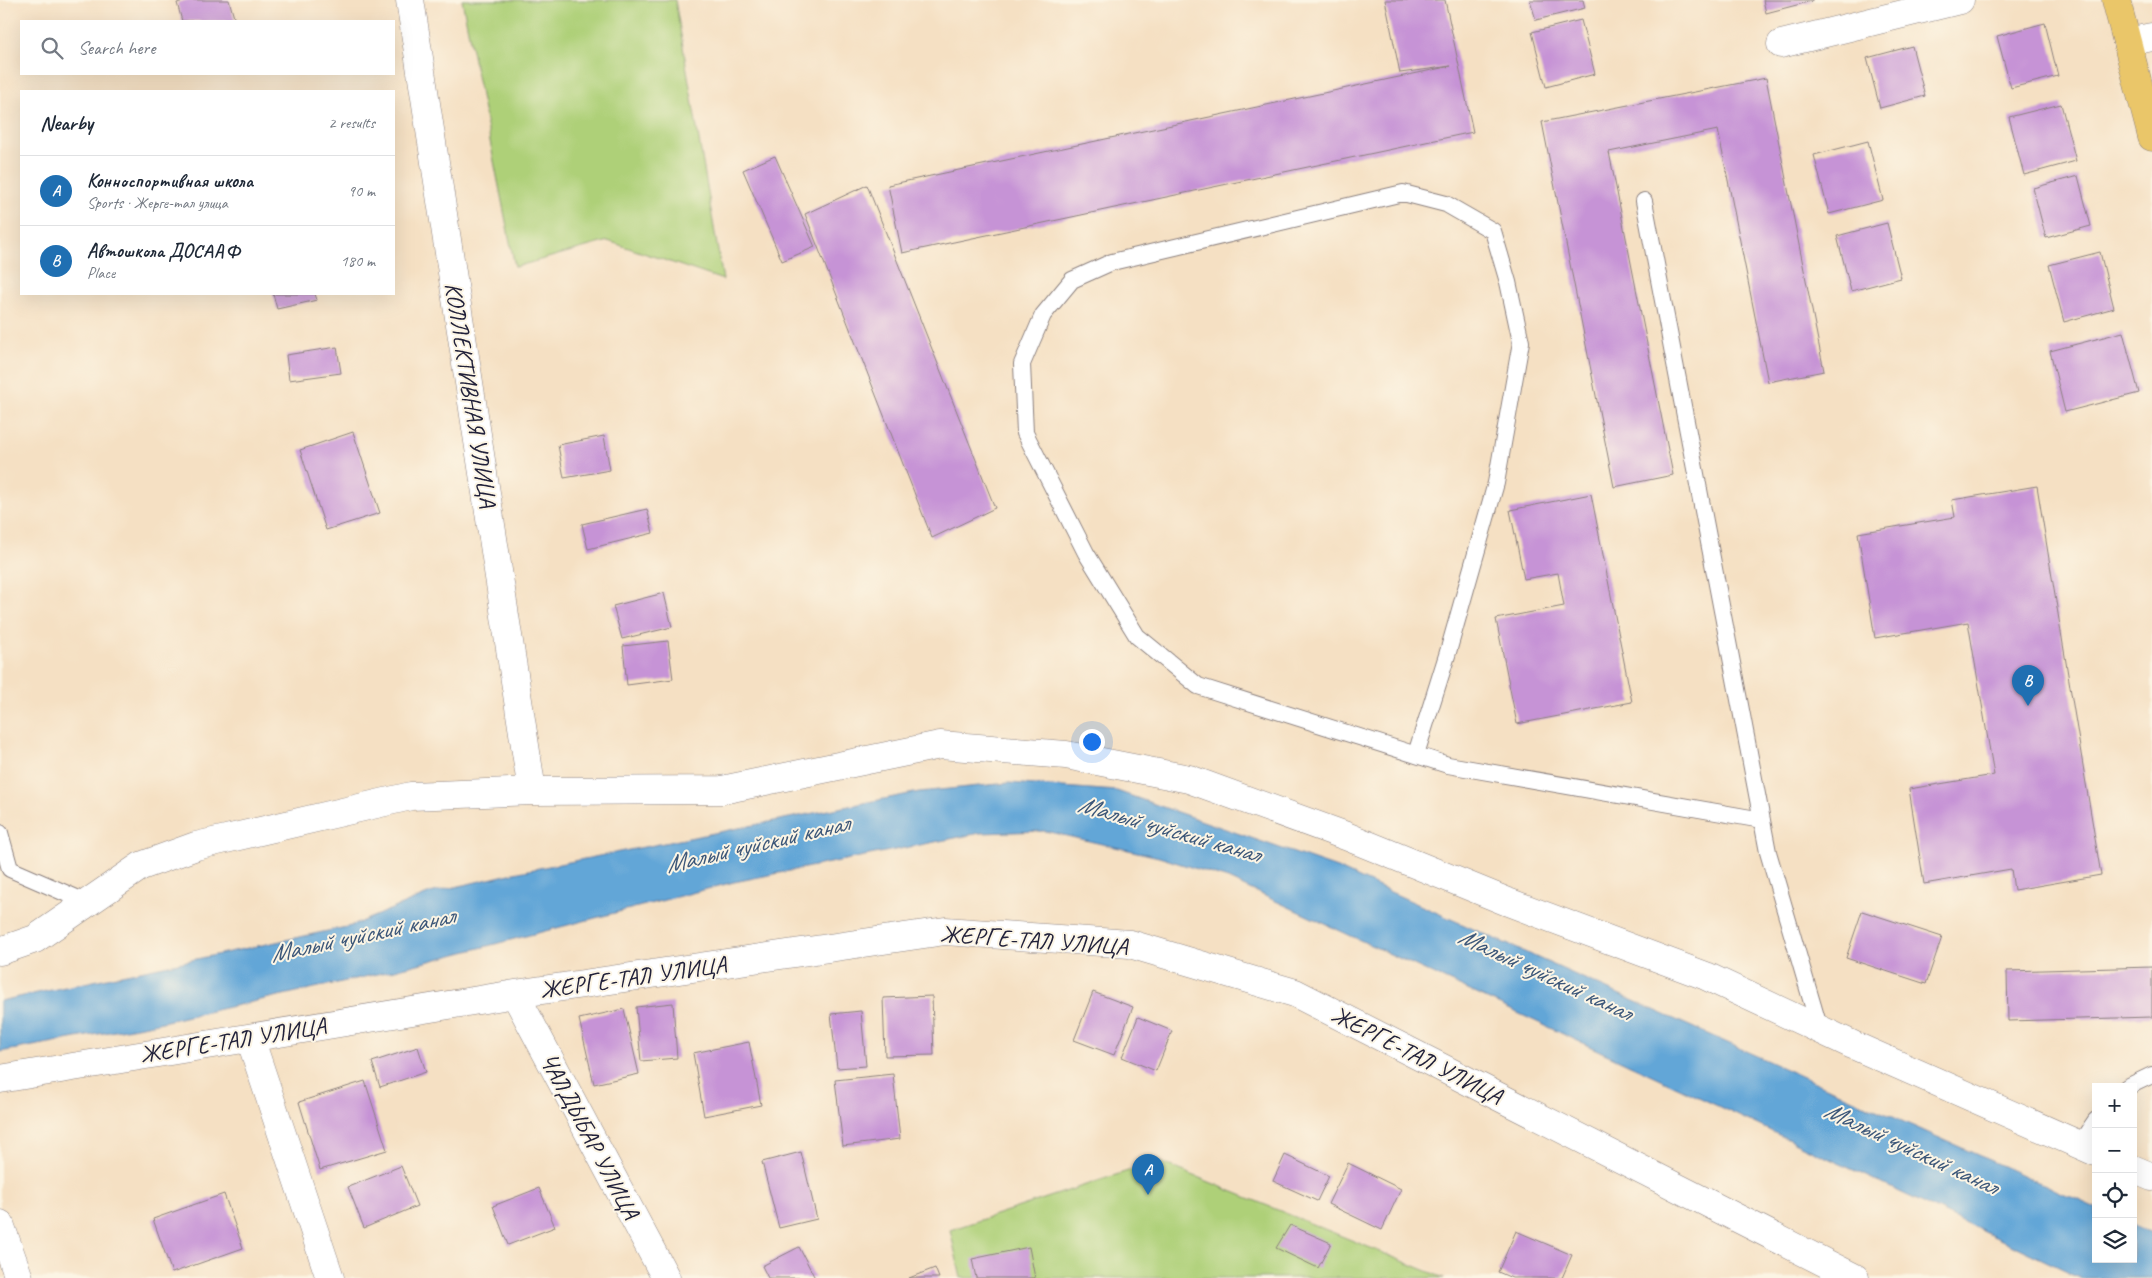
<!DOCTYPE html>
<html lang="en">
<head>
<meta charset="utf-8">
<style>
	:root { --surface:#fff; --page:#f6f6f7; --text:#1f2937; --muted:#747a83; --line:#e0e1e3; --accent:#1f6fb2 }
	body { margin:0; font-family:Caveat,sans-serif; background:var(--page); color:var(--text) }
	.controls { position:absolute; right:15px; bottom:15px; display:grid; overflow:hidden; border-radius:0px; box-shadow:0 5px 20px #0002 }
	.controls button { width:45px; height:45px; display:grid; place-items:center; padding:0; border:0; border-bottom:1px solid var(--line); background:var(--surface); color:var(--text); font:25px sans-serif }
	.you { position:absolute; left:1091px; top:741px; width:18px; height:18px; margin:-12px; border:4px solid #fff; border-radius:50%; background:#1a73e8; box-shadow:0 0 0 8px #1a73e833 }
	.badge { display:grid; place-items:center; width:32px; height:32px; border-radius:50%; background:var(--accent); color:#fff; font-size:16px; font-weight:700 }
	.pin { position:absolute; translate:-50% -41px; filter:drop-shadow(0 1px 2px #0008) }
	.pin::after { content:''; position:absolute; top:26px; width:18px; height:15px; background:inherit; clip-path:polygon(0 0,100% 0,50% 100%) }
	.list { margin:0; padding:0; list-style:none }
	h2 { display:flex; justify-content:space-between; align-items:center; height:65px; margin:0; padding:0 20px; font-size:21px }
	h2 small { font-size:16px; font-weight:400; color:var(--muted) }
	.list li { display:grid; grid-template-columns:32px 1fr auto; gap:15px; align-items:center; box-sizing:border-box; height:70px; padding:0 20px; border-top:1px solid var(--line) }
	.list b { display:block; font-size:19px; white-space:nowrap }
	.list p { margin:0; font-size:16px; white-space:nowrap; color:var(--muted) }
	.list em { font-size:16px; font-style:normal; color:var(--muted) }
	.icon { flex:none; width:28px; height:28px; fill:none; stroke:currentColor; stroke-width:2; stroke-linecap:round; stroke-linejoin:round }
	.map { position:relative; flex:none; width:2152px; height:1278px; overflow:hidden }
	.search { position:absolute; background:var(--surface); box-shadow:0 5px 20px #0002; left:20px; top:20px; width:375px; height:55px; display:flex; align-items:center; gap:12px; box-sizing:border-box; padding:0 18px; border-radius:0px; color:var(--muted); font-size:19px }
	.panel { position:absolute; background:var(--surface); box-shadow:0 5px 20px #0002; left:20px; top:90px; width:375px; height:205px; border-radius:0px }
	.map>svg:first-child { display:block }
	.green { fill:#aed078; stroke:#68795a }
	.water { fill:#62a6d7; stroke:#426489 }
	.building { fill:#c693d6 }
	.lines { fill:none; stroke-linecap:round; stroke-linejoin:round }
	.lane-casing { stroke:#8c817f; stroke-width:18 }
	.street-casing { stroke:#8c817f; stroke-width:29 }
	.primary-casing { stroke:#8c817f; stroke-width:29 }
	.lane { stroke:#fff; stroke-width:16 }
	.street { stroke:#fff; stroke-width:28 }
	.primary { stroke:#eac669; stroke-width:28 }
	.labels { text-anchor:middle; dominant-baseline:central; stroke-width:4; stroke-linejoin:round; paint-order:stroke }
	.street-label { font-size:24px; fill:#22223b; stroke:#fcf5e5 }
	.water-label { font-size:25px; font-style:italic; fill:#3c5779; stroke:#fcf5e5 }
</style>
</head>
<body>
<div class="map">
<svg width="2152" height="1278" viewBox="0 0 2152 1278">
	<rect width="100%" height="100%" fill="#fcf5e5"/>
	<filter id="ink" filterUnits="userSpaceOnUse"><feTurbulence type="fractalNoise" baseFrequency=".02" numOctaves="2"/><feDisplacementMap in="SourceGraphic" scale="10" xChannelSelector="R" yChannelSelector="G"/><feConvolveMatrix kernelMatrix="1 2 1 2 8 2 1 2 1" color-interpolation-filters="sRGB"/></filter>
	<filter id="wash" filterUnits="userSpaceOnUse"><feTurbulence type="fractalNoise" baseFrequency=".0096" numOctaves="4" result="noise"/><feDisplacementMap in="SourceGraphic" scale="20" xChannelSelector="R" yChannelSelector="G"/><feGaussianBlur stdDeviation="1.12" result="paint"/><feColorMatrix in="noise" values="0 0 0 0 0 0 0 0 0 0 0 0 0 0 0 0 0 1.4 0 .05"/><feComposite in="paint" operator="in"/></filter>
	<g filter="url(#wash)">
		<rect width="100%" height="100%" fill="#f5e0c3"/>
		<path class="green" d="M462 0H675L723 280 608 241 515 267Z
			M1158 1161 1444 1278H961L950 1230Z"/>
		<path class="water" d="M1009 783 1117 791 1337 868 2096 1208V1259H2133V1225L2152 1233V1278H2082L1671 1084 1228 879 1159 857 1045 831 980 833 734 882 391 971 153 1024 0 1052V1001L351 926 430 893 514 873 919 792Z"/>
		<g id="blocks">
			<path class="building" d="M187 0H229L235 21H182L177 3Z
				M1385 0H1445L1473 132 902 253 888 185 1451 66 1400 73Z
				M1530 0H1583L1585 8 1536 20Z
				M1763 0H1812V1L1766 13Z
				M1581 20 1595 74 1546 87 1532 32Z
				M2045 23 2058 76 2011 88 1997 36Z
				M1912 46 1925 96 1880 108 1867 58Z
				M1766 78 1824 371 1768 382 1718 130 1609 152 1673 475 1614 487 1542 122Z
				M2061 104 2076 161 2024 175 2009 117Z
				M1868 141 1883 200 1829 214 1814 155Z
				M775 156 815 247 782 261 743 170Z
				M2078 176 2091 226 2046 238 2033 188Z
				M867 185 995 508 932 538 805 214Z
				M1887 223 1901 278 1851 291 1837 236Z
				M2100 252 2114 308 2064 322 2049 265Z
				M273 294H315L317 300 277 309Z
				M2123 332 2139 393 2065 412 2050 351Z
				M337 347 341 373 289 380 286 355Z
				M353 432 380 513 326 530 300 450Z
				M604 436 610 470 564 478 558 445Z
				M2037 486 2101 875 2014 890 2011 869 1924 884 1909 789 1994 775 1968 622 1875 638 1858 533 1955 517 1952 500Z
				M1591 494 1632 702 1517 724 1496 619 1564 606 1558 573 1524 579 1510 510Z
				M647 509 653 533 588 549 582 524Z
				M664 593 672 627 622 639 613 606Z
				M668 641 673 679 627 685 623 646Z
				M1862 911 1942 937 1926 984 1846 958Z
				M2152 967V1017L2008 1021 2007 971Z
				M1093 992 1133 1007 1114 1055 1074 1040Z
				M932 996 934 1055 885 1056 883 998Z
				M673 1003 677 1058 641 1061 636 1007Z
				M624 1009 639 1074 594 1084 579 1019Z
				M861 1011 866 1066 837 1068 831 1014Z
				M1138 1017 1172 1031 1156 1071 1122 1057Z
				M749 1042 761 1105 704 1116 693 1053Z
				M418 1047 426 1072 380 1087 372 1062Z
				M893 1074 900 1139 843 1146 835 1080Z
				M365 1081 387 1150 320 1170 299 1102Z
				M801 1152 817 1219 779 1228 762 1162Z
				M1285 1155 1329 1176 1317 1201 1273 1181Z
				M1348 1163 1401 1189 1382 1230 1328 1204Z
				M401 1166 417 1206 364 1228 348 1187Z
				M539 1188 555 1227 508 1245 493 1206Z
				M224 1194 243 1248 172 1273 153 1219Z
				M1290 1225 1331 1243 1318 1268 1276 1248Z
				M1516 1231 1572 1255 1562 1278H1512L1498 1272Z
				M799 1247 815 1278H768L762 1266Z
				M1029 1247 1035 1278H976L972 1259Z
				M935 1268 939 1278H909Z"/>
		</g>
	</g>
	<g filter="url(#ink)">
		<use href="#blocks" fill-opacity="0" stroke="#8c817f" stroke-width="1"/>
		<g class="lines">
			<g class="lane-casing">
				<path id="lane" d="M1644 201 1768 852 1820 1030
					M1416 754 1448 652 1496 483 1521 342 1508 282 1493 231 1446 204 1403 193 1112 262 1072 280 1043 315 1022 364 1025 433 1086 553 1137 636 1198 686 1448 765 1762 820
					M0 833 10 869 88 903
					M2127 1087 2152 1075
					M2079 1145 2096 1120"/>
			</g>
			<g class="street-casing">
				<path id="street" d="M410 0 532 791
					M2127 42 2152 37
					M1781 44 1960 0
					M0 951 35 939 141 866 196 846 411 796 532 791 722 790 940 745 1066 755 1189 779 1346 836 1508 902 1706 976 1853 1045 2096 1152
					M515 994 666 1278
					M250 1038 330 1278
					M0 1079 515 994 945 931 1130 944 1295 993 1855 1278
					M2133 1169 2152 1177
					M0 1224 19 1278"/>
			</g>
			<g class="primary-casing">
				<path id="primary" d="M2116 0 2152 137"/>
			</g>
			<use href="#lane" class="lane"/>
			<use href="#street" class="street"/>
			<use href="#primary" class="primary"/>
		</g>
	</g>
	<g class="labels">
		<g class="street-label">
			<text transform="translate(471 395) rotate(81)">КОЛЛЕКТИВНАЯ УЛИЦА</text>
			<text transform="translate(1034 940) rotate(4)">ЖЕРГЕ-ТАЛ УЛИЦА</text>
			<text transform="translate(633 977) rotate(-8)">ЖЕРГЕ-ТАЛ УЛИЦА</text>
			<text transform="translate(233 1040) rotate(-9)">ЖЕРГЕ-ТАЛ УЛИЦА</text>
			<text transform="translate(1417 1055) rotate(27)">ЖЕРГЕ-ТАЛ УЛИЦА</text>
			<text transform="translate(590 1136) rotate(62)">ЧАЛДЫБАР УЛИЦА</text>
		</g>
		<g class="water-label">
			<text transform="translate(1169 829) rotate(16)">Малый чуйский канал</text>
			<text transform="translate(757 844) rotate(-13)">Малый чуйский канал</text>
			<text transform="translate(362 935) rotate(-12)">Малый чуйский канал</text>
			<text transform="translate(1545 974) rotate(25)">Малый чуйский канал</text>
			<text transform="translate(1911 1148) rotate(25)">Малый чуйский канал</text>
		</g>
	</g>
</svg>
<div class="controls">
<button>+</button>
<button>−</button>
<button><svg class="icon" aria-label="locate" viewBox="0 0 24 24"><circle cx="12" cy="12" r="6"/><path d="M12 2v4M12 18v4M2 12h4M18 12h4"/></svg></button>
<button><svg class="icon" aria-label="layers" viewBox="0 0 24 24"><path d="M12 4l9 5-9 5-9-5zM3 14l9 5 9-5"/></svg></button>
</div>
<div class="you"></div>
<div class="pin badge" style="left:1148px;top:1195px">A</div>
<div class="pin badge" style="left:2028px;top:706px">B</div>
<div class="search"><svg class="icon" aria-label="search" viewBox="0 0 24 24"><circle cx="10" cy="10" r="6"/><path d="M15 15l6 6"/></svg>Search here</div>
<section class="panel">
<h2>Nearby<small>2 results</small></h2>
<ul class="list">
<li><span class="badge">A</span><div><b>Конноспортивная школа</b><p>Sports · Жерге-тал улица</p></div><em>90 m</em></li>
<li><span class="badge">B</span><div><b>Автошкола ДОСААФ</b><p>Place</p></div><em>180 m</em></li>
</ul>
</section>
</div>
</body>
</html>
